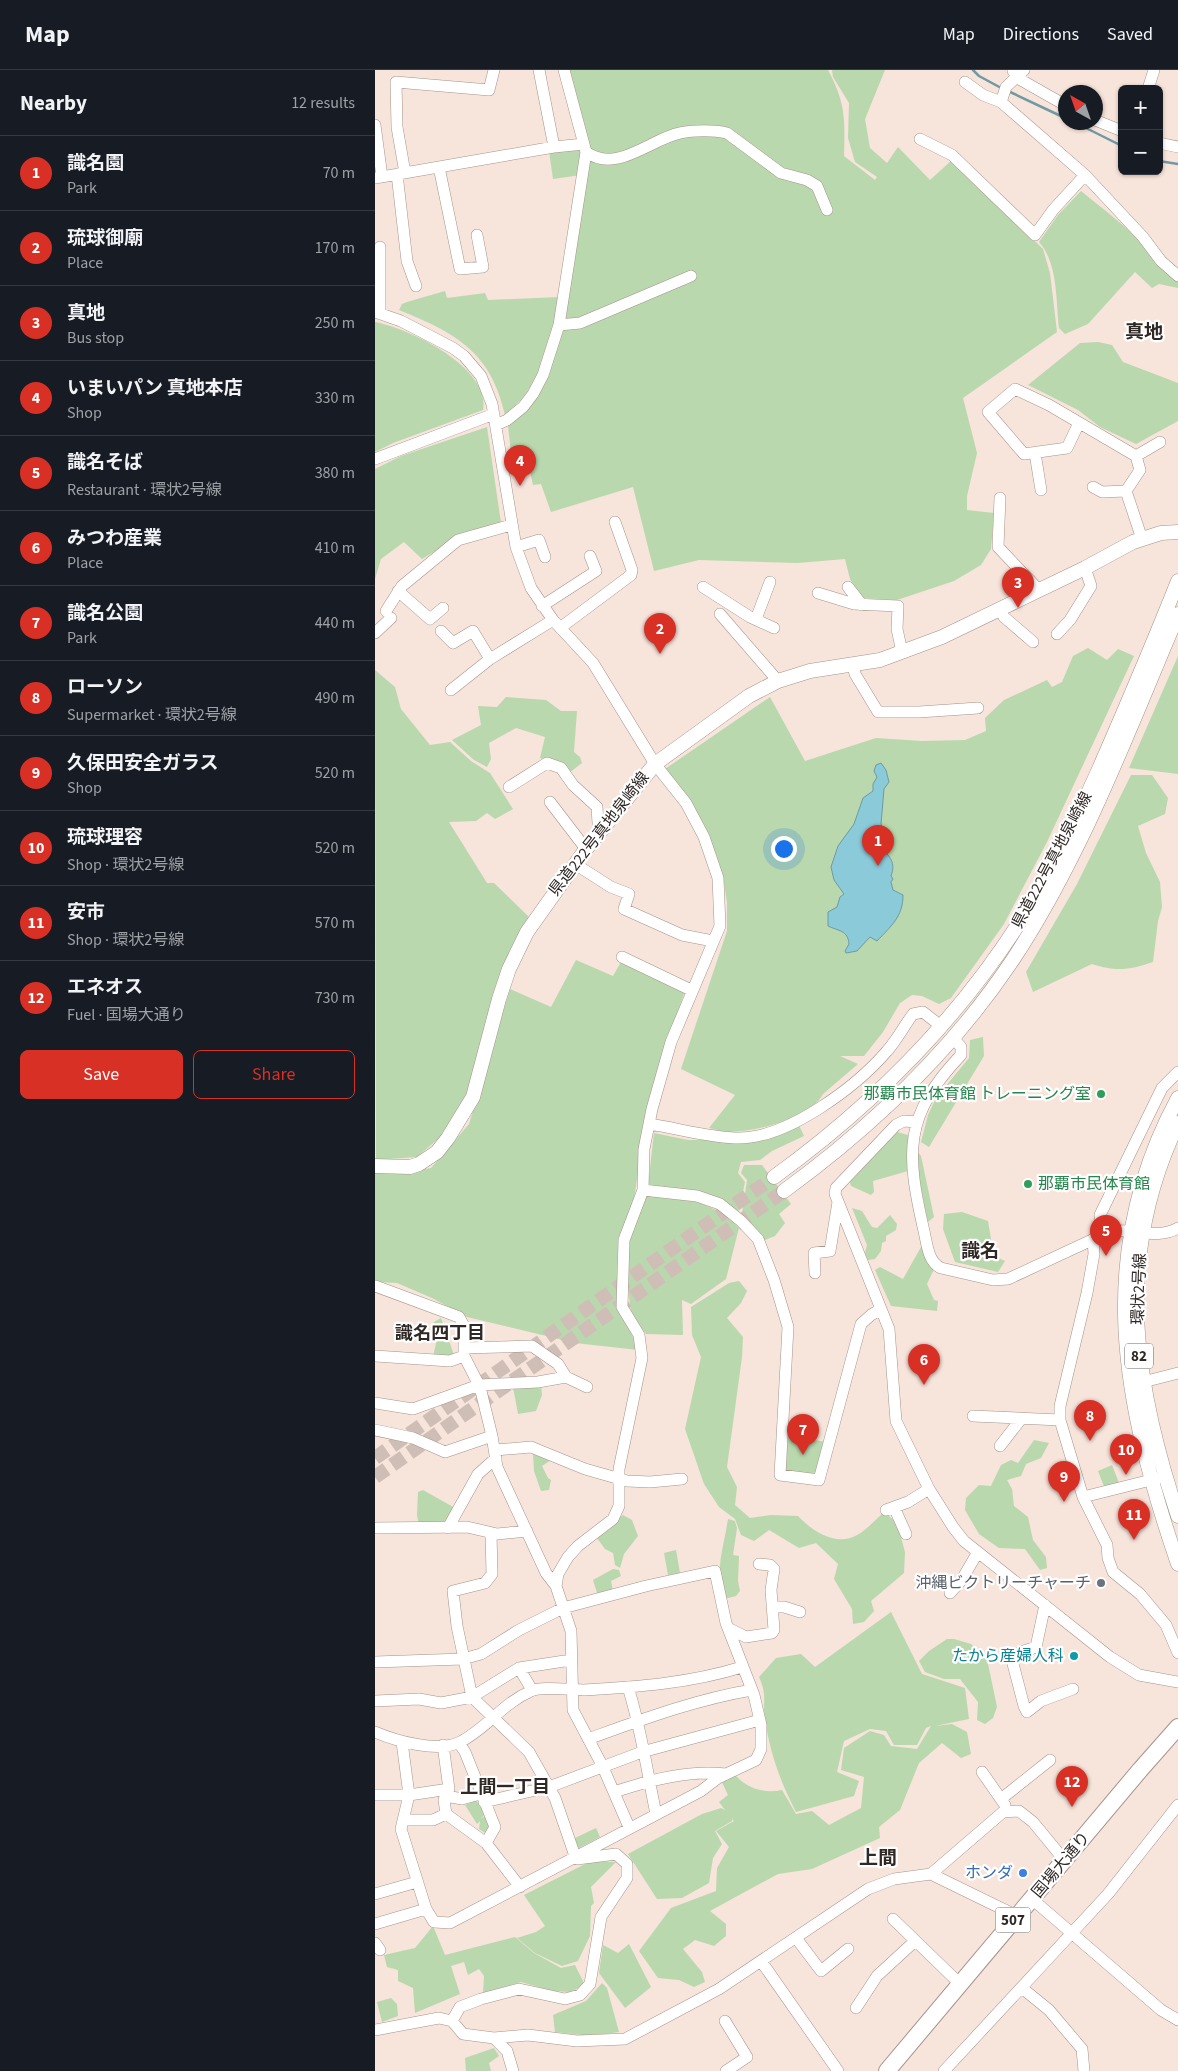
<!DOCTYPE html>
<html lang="en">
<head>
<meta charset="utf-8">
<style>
	:root { --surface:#171b24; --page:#242831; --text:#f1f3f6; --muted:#9ea1a6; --line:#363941; --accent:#d93025 }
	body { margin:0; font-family:"Source Sans 3","Noto Sans JP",sans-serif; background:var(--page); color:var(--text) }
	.controls { position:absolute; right:15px; top:15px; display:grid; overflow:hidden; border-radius:8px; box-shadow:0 1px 4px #0004 }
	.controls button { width:45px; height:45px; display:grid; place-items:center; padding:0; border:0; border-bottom:1px solid var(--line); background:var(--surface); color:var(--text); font:25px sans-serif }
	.compass { position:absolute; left:683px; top:15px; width:45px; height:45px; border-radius:50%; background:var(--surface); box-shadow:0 1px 4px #0004; rotate:320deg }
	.you { position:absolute; left:408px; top:778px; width:18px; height:18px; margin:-12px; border:4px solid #fff; border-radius:50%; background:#1a73e8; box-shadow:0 0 0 8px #1a73e833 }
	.badge { display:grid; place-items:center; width:32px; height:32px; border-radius:50%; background:var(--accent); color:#fff; font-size:16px; font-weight:700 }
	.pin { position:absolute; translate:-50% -41px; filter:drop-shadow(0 1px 2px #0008) }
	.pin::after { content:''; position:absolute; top:26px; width:18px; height:15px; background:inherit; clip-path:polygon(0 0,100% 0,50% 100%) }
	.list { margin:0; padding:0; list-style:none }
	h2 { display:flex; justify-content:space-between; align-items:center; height:65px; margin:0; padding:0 20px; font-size:21px }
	h2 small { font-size:16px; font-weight:400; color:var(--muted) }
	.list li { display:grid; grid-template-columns:32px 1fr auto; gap:15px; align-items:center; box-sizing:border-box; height:75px; padding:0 20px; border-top:1px solid var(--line) }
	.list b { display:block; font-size:19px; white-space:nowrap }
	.list p { margin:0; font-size:16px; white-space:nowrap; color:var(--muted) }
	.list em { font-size:16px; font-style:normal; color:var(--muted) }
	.actions { display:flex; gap:10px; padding:15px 20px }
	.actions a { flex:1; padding:11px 0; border:1px solid var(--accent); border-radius:8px; text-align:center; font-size:18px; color:var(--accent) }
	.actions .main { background:var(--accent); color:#fff }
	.map { position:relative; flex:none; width:803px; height:2001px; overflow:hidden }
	header { display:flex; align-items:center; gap:30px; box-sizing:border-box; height:70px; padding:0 25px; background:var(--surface); border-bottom:1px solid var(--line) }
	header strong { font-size:24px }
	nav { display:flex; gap:28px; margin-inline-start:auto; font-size:18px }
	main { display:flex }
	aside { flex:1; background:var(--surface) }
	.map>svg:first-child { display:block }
	.green { fill:#b9d8ae }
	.water { fill:#8bcad9; stroke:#6f99a3 }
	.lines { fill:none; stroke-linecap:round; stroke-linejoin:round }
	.stream { stroke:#6f99a3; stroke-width:2.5 }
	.major-tunnel { stroke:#cfbeb6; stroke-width:14; stroke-dasharray:14 7; stroke-linecap:butt }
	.minor-casing { stroke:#a5948b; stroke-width:12 }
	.major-casing { stroke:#a5948b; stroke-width:15 }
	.highway-casing { stroke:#a5948b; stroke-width:18 }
	.minor { stroke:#fff; stroke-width:11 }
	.major { stroke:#fff; stroke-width:14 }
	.highway { stroke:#fff; stroke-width:16 }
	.leisure-dot { fill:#2e9e5b; stroke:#fff; stroke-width:2 }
	.worship-dot { fill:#6b7280; stroke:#fff; stroke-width:2 }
	.culture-dot { fill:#0f9aa8; stroke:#fff; stroke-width:2 }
	.shop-dot { fill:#3f7fe0; stroke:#fff; stroke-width:2 }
	.labels { text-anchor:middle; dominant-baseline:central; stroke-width:4.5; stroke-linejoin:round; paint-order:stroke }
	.shield { fill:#fff; stroke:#6d6866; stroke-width:1 }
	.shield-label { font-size:15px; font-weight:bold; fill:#2f2825 }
	.street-label { font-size:16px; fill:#2f2825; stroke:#fff }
	.leisure-label { font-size:16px; fill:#27864d; stroke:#fff; text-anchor:end }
	.worship-label { font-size:16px; fill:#5b616d; stroke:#fff; text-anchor:end }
	.culture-label { font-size:16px; fill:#0d838f; stroke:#fff; text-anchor:end }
	.shop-label { font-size:16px; fill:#366cbe; stroke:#fff; text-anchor:end }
	.neighbourhood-label { font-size:18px; font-weight:bold; fill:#2f2825; stroke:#fff }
	.quarter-label { font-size:19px; font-weight:bold; fill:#2f2825; stroke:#fff }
</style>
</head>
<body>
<header>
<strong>Map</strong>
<nav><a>Map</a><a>Directions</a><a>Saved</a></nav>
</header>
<main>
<aside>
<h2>Nearby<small>12 results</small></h2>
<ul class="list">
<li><span class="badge">1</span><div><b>識名園</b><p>Park</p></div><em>70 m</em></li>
<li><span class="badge">2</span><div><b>琉球御廟</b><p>Place</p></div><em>170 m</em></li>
<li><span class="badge">3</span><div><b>真地</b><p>Bus stop</p></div><em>250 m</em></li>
<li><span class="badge">4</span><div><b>いまいパン 真地本店</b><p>Shop</p></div><em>330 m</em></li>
<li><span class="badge">5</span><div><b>識名そば</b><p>Restaurant · 環状2号線</p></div><em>380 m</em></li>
<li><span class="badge">6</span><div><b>みつわ産業</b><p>Place</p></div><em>410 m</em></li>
<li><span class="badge">7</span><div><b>識名公園</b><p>Park</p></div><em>440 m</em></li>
<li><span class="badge">8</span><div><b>ローソン</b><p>Supermarket · 環状2号線</p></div><em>490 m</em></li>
<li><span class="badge">9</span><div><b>久保田安全ガラス</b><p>Shop</p></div><em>520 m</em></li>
<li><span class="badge">10</span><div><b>琉球理容</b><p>Shop · 環状2号線</p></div><em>520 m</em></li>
<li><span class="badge">11</span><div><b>安市</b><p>Shop · 環状2号線</p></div><em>570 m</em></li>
<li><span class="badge">12</span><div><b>エネオス</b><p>Fuel · 国場大通り</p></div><em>730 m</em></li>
</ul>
<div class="actions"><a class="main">Save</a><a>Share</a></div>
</aside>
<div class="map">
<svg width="803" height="2001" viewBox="0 0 803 2001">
	<rect width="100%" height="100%" fill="#f7e4da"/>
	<path class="green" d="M192 0H453C471 34 470 49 469 86L500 110 502 107 480 92 473 68 474 33 458 7 457 0H510L490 49 495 78 512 93 523 77 555 110 577 90 668 179 675 203 682 262 588 328 602 383 592 426V440L619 443 616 479 606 495 579 511 522 530 487 528 475 509 470 489 423 493 324 490 279 501 258 417 176 442 166 414 158 415 154 397 138 400 133 356 160 327 172 305 214 86Z
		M205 77 208 81 206 105 178 109 174 81Z
		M706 121C728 139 751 156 771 177 783 189 788 204 803 211V218L784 214 777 218 760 202 713 254 690 264 684 258C681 231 683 193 664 172L683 145Z
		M70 221 72 228 110 223 113 230 184 227C174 273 169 313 130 345 116 282 81 263 24 240L27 234 32 232Z
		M0 252C33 258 116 297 108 340L18 373 0 382Z
		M723 272 737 275 748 292 803 313V351L761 374 725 357 703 340 653 315 705 273Z
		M112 357 126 453 82 468 47 489 29 472 6 489 0 509V399L26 386Z
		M713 578 732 590 743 579 759 586 672 772 629 854 576 928 564 934 547 926 537 925 525 933 508 962 489 986H465L483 994 448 1024C435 1049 379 1062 353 1062 346 1062 340 1059 334 1058L360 1025 306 999 352 861V833L348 805 335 768 318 736 290 699 395 627 430 691 501 668 547 671 590 670 611 661 610 648 629 630 672 610 677 617 687 612 698 586Z
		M803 586V704L754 698Z
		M0 600 20 617 26 639 55 675 75 672 96 691 115 703 138 739 120 749 112 743 101 751 74 752 112 813H119L154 847 92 1029 70 1063 42 1087 1 1090Z
		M131 627 171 630 186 641H202L199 682 205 687 207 693 194 703 184 694 165 688 170 667 141 658 114 673 116 689 112 697 99 690 77 670 106 655 103 636 122 637Z
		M756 705H777L793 728 790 744 763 756 771 783 785 812 787 837 783 851 778 892C754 900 742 902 717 894L658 922 651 902 702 814Z
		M201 890 238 906 246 892 310 921 287 986 270 1052 258 1137 243 1168 242 1228 263 1280 200 1273 92 1247 57 1228 22 1213 0 1212V1102L17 1104 56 1098 94 1054 135 919 176 937Z
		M608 967 609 986 554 1077 546 1072 553 1045 561 1028 594 988 595 970Z
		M423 1053 429 1066 397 1081 385 1090 366 1092 363 1103 370 1112 364 1141 332 1125 273 1116 279 1063 313 1070H353Z
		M522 1062 533 1065V1101L498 1111 499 1122 496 1125 476 1116 475 1112Z
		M542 1081 546 1086 559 1147 553 1152 540 1091Z
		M369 1095H387L416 1134 404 1144 410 1153 400 1166 390 1170 367 1144 372 1110 366 1103Z
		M270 1123C307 1128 337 1130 364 1158L351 1209 316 1234 307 1230 308 1265 271 1264 256 1244 253 1217 255 1157Z
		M477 1138 487 1141 497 1157 502 1158 515 1145 522 1154 521 1160 511 1166V1171L507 1173 506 1181 500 1189 493 1190 490 1183 492 1175Z
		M587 1142 613 1151 616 1169 613 1183 630 1191 623 1202 580 1192 568 1159 569 1144Z
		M546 1177H550L559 1199 552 1214 559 1230 563 1231 562 1241 516 1236 500 1200 505 1197 528 1209Z
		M364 1211 372 1221 366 1233 352 1248 368 1267 367 1287 352 1397 362 1417 360 1435 375 1448 396 1445 423 1446C436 1460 458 1475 478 1467 489 1463 500 1450 509 1442L522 1453 530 1482 529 1503 496 1531 499 1541 489 1552 478 1554 477 1539 459 1509 463 1494 441 1473 424 1478 394 1460 379 1471 366 1465 360 1449 344 1437 329 1414 310 1359 326 1287 317 1265 316 1237 354 1213Z
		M66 1248 79 1285 73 1288 58 1287 62 1269 59 1252Z
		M166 1315 167 1325 161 1341 143 1344 138 1317Z
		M411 1365 451 1372 444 1400C432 1408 418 1408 408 1398Z
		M659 1370 674 1373 666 1388 651 1394 646 1406 632 1410 637 1419 639 1436 653 1447 658 1470 671 1487 672 1498 665 1500 650 1479 624 1478 604 1464 590 1440 591 1428 604 1415 616 1416 626 1395 636 1390 643 1393Z
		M158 1384 176 1390 167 1396 173 1408 176 1410 174 1420 166 1421 159 1401Z
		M737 1395 744 1413 730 1419 723 1401Z
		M48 1420 80 1438 72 1455 44 1456 42 1445 43 1422Z
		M248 1445 257 1450 263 1466 249 1484 245 1498 240 1495 238 1483 230 1479 222 1468Z
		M353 1449 360 1451 362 1458 358 1485 364 1486 363 1511 365 1521 361 1526 349 1529C340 1495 348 1482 353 1449Z
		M301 1480 305 1503 293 1505 289 1483Z
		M238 1499 244 1500 246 1506 236 1511 238 1521 223 1526 218 1510Z
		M516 1542 547 1604 590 1618 594 1649 560 1656 577 1654 592 1662 596 1684 586 1688 567 1673 544 1693 525 1740 504 1757 505 1768 437 1799 403 1804 335 1841 351 1854V1866L339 1876 320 1870 308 1879 327 1902 330 1912 319 1917 304 1910 283 1908 264 1881 296 1838 341 1821 342 1798 354 1777 341 1761 359 1751 357 1749V1751L340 1761 347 1774 338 1788 334 1813 307 1828 282 1829 253 1784 327 1744 346 1738 350 1740 344 1732 353 1725 347 1712 360 1705C372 1718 388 1724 407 1720L421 1744 437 1741 454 1755 486 1738 489 1707 466 1700 469 1678 495 1661 509 1665 516 1676 542 1679 556 1656 551 1658 542 1675H519L511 1661 495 1659 469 1671 462 1702 484 1711 479 1726 421 1742C405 1711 395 1683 390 1649 387 1631 393 1627 384 1607L401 1588 426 1584 440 1597Z
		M572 1569H579L596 1574 612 1589 622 1637 618 1648 610 1654 602 1650 603 1632 585 1609H569L550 1602 544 1591 554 1581Z
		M101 1731 105 1734 109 1745 106 1749 111 1745 115 1756 112 1764 104 1759 105 1751 102 1754 90 1735Z
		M221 1758 225 1767 204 1778 200 1776 198 1769Z
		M216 1791 241 1792 216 1817 219 1833 216 1836 215 1866 203 1891 187 1896 160 1883 142 1868 161 1862 170 1856 149 1825Z
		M58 1856 70 1885 140 1867 159 1883 186 1898 200 1895 210 1915 195 1922 177 1921 146 1912 108 1923 109 1906 104 1899 93 1905 89 1892 76 1896 85 1924 40 1943 38 1918 23 1911V1900L12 1897 9 1885 40 1878Z
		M254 1874 276 1917 250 1938 224 1903 228 1875 243 1883Z
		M227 1913 232 1918 244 1962 215 1966 180 1962 178 1945 211 1931Z
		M16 1928 22 1934 23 1946 7 1952 2 1932Z
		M119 1978 124 1986 114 1993 116 2001H91L90 1988Z"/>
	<path class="water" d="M506 693 511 700 514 712 509 719 506 754 509 765 506 778C515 786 521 793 516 806L518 809 516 812 518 820 528 825C528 847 516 856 502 871L495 867 482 881 471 883 470 881 474 874C473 860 463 861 453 856V842L462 837 465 827 469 824 459 810 456 797 463 776 479 754 488 728 498 721V714L502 707 499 701 501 695Z"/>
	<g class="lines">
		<path class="stream" d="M598 0 604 6 628 19
			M633 21 690 48
			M699 52 747 76
			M784 91 803 94"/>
		<path class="major-tunnel" d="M0 1388 399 1107
			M0 1407 409 1121"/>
		<g class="minor-casing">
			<path id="minor" d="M164 0 179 77
				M649 0 631 17 626 32 710 105 768 167 786 191 803 206
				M638 1 646 10 690 35
				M590 12 608 25 626 32
				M773 19 779 0
				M720 50 747 61
				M0 55 7 107
				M545 69 577 85 660 165 678 140 710 105
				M784 73 803 77
				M211 82C242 104 275 69 305 63 319 60 339 60 352 63L406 103 432 110 442 116 452 140
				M64 97 85 199 108 197 102 165
				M30 103 22 57 21 12 114 20 119 0
				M22 104 32 191 41 216
				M0 108 179 77 209 74
				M0 242 26 251 78 278 89 286 106 306 117 334 141 477 156 518 178 550 218 593 280 694 311 733 329 767 343 808 345 856 296 972 277 1039 269 1079 268 1120 249 1170 247 1237 264 1265 267 1288 244 1399V1436L238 1449 203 1476 193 1487 183 1504 181 1516
				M5 243V177
				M184 255 205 253 316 206
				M704 353 692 378 649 384 613 342 640 319 674 335 761 386 765 400 751 421 767 469
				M121 355 132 350 148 337 158 324 168 305 184 255 211 82 189 0
				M660 383 666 420
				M761 386 785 372
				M0 389 119 344
				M718 417 727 422 751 421
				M625 428 623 477 664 520
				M141 477 164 470 170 487
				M328 517 375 547 399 558
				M473 517 487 535
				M23 521 55 549 68 538
				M443 523 479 534 523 536 522 559 527 582
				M167 536 221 501 215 486
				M625 540 629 547 658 572
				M11 541 27 516 83 470 136 455
				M345 544 403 611
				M381 549 395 512
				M185 558 256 505 257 500 240 452
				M66 561 78 573 98 561 115 589
				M0 563 16 548
				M682 564 695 550 716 516 710 498
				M478 595 480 604 503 642H544L603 638
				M76 620 115 589 178 550
				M134 717 172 693 186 698 198 715 222 737 223 753 229 758
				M175 732 211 779
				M200 794 236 817 254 824 249 839 307 865 338 871
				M247 887 316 920
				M578 968 586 977V985C528 1046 531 1083 549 1161 552 1174 553 1192 566 1198L618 1210 633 1209 734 1162C757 1156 780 1171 803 1158
				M542 1052 529 1051 521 1055 461 1118 460 1124 514 1259 521 1351 554 1419 578 1457 589 1471 735 1587 764 1605 803 1612
				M274 1054C302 1058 336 1068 364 1068 413 1068 481 1017 512 981 522 970 529 956 538 944L548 942 567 957
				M268 1120 322 1126 345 1134 366 1151 383 1169 399 1210 413 1257 405 1405 444 1410 486 1254 496 1245 506 1239
				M728 1164 725 1145 787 1018 803 1002
				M718 1169 719 1184 712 1223 685 1336V1350L708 1427 732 1475 733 1488 738 1502 765 1524 791 1555 803 1583
				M440 1203 439 1183 455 1181 463 1132
				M0 1216 84 1247 89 1256V1285
				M89 1278 157 1276 183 1294 191 1307 212 1317
				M0 1286 75 1291 89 1286 105 1317 117 1366 122 1397 171 1503 181 1516 196 1561 198 1640 227 1695 254 1757
				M768 1312 803 1303
				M0 1333 38 1339 104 1315 163 1312 191 1307
				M598 1346 685 1350
				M0 1360 38 1368 70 1382 117 1366
				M625 1376 646 1349
				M120 1380 156 1377 210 1399 252 1411 275 1412 307 1409
				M708 1427 784 1408
				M519 1437 531 1464
				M511 1440 533 1432 554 1419
				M0 1458 92 1457 122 1464 152 1461
				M73 1458 103 1404 121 1388
				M116 1463 117 1504 110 1513 78 1521 82 1556 97 1627 154 1682 180 1728 200 1786
				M575 1523 586 1511 603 1482
				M670 1535 661 1577 640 1584 637 1590 649 1636 652 1642 666 1631 698 1619
				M397 1537H409L425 1542
				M353 1558 371 1567 397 1563 399 1560 396 1520 399 1499 395 1495 384 1494
				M0 1592 88 1589 106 1584 144 1560 188 1538 271 1516 340 1501 351 1553 379 1625 386 1655V1679L381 1690 343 1708 326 1721 75 1853 59 1852 51 1839 26 1759 34 1725 27 1672
				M144 1598 157 1620
				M253 1617C266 1658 272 1701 281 1744
				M0 1631 44 1629 66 1633 97 1627 144 1598 196 1590
				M0 1662C21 1671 63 1683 85 1672 111 1659 128 1633 156 1621 166 1616 196 1620 209 1620 262 1617 316 1613 367 1597
				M213 1669C266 1650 322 1629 377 1620
				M84 1673 90 1682 120 1757 111 1773
				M68 1675 74 1719 69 1730 71 1744 111 1773 145 1817
				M607 1702 630 1735
				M239 1722C275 1710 313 1700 351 1704
				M0 1725H34L74 1719
				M71 1726 87 1729 105 1724
				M626 1729 675 1690
				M109 1732 174 1717 267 1682 385 1650
				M28 1750H58L71 1744
				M556 1804 642 1846
				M0 1824 42 1812
				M657 1829 786 1940 803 1950
				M518 1849 584 1913
				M0 1854 51 1839
				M421 1868 446 1901 473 1879
				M0 1873 5 1880
				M386 1891 463 2001
				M647 1918 674 1940 707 1979 709 2001
				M481 1938 502 1906 540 1871
				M77 1951 85 1937 106 1929 144 1919 190 1929 205 1925 215 1914 226 1847 252 1808V1794L241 1784 202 1789
				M350 1951 372 1987 351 2001
				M0 1960 64 1948 77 1951 88 1964 119 1968 153 1965 202 1971 250 1969 344 1919 493 1819 519 1809 556 1804 628 1742 644 1741 658 1752 690 1791
				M119 1968 132 1981 138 2001
				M569 2001 733 1824 803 1735"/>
		</g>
		<g class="major-casing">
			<path id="major" d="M803 1028C718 1185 748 1333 803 1494
				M803 1053C739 1187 758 1310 803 1446
				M0 1096 35 1097 44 1094 62 1082 73 1068 98 1027 124 929 134 899 152 862 211 779 280 694 374 626 403 611 435 601 505 590 567 567 710 498 758 472 786 463 803 462
				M399 1107C497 1036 581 952 646 850 677 803 701 750 724 699 751 637 778 574 803 511
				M409 1121C498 1056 578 980 639 888 709 781 753 661 803 544"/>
		</g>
		<g class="highway-casing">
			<path id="highway" d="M512 2001 765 1700 803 1657"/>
		</g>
		<use href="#minor" class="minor"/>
		<use href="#major" class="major"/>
		<use href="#highway" class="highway"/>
	</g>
	<g class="leisure-dot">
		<circle cx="726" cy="1024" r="5"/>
		<circle cx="653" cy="1114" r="5"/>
	</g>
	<circle class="worship-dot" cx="726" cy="1513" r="5"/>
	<circle class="culture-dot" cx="699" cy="1586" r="5"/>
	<circle class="shop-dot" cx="648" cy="1803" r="5"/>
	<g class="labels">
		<g class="shield">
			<rect x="750" y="1273.5" width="28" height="25" rx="4"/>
			<rect x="620.5" y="1837.5" width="35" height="25" rx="4"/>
		</g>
		<g class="shield-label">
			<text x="764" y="1286">82</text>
			<text x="638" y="1850">507</text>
		</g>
		<g class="street-label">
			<text transform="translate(224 764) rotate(-52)">県道222号真地泉崎線</text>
			<text transform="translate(677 790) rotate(-62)">県道222号真地泉崎線</text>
			<text transform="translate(764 1219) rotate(-88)">環状2号線</text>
			<text transform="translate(686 1795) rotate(-50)">国場大通り</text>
		</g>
		<g class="leisure-label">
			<text x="716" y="1024">那覇市民体育館 トレーニング室</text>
			<text x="663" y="1114" text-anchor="start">那覇市民体育館</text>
		</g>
		<g class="worship-label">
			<text x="716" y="1513">沖縄ビクトリーチャーチ</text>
		</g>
		<g class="culture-label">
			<text x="689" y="1586">たから産婦人科</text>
		</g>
		<g class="shop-label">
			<text x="638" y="1803">ホンダ</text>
		</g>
		<g class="neighbourhood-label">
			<text x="65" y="1263">識名四丁目</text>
			<text x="130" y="1717">上間一丁目</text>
		</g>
		<g class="quarter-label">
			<text x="769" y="262">真地</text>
			<text x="605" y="1181">識名</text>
			<text x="503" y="1788">上間</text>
		</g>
	</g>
</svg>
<div class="controls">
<button>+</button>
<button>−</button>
</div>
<svg class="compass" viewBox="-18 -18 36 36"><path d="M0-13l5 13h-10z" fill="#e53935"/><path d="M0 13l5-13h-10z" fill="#9ea1a6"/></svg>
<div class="you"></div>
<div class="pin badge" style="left:503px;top:796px">1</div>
<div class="pin badge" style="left:285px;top:584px">2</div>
<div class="pin badge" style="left:643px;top:538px">3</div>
<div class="pin badge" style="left:145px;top:416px">4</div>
<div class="pin badge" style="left:731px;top:1186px">5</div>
<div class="pin badge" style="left:549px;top:1315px">6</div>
<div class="pin badge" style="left:428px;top:1385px">7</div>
<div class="pin badge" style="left:715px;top:1371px">8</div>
<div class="pin badge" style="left:689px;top:1432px">9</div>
<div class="pin badge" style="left:751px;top:1405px">10</div>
<div class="pin badge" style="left:759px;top:1470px">11</div>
<div class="pin badge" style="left:697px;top:1737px">12</div>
</div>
</main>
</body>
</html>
